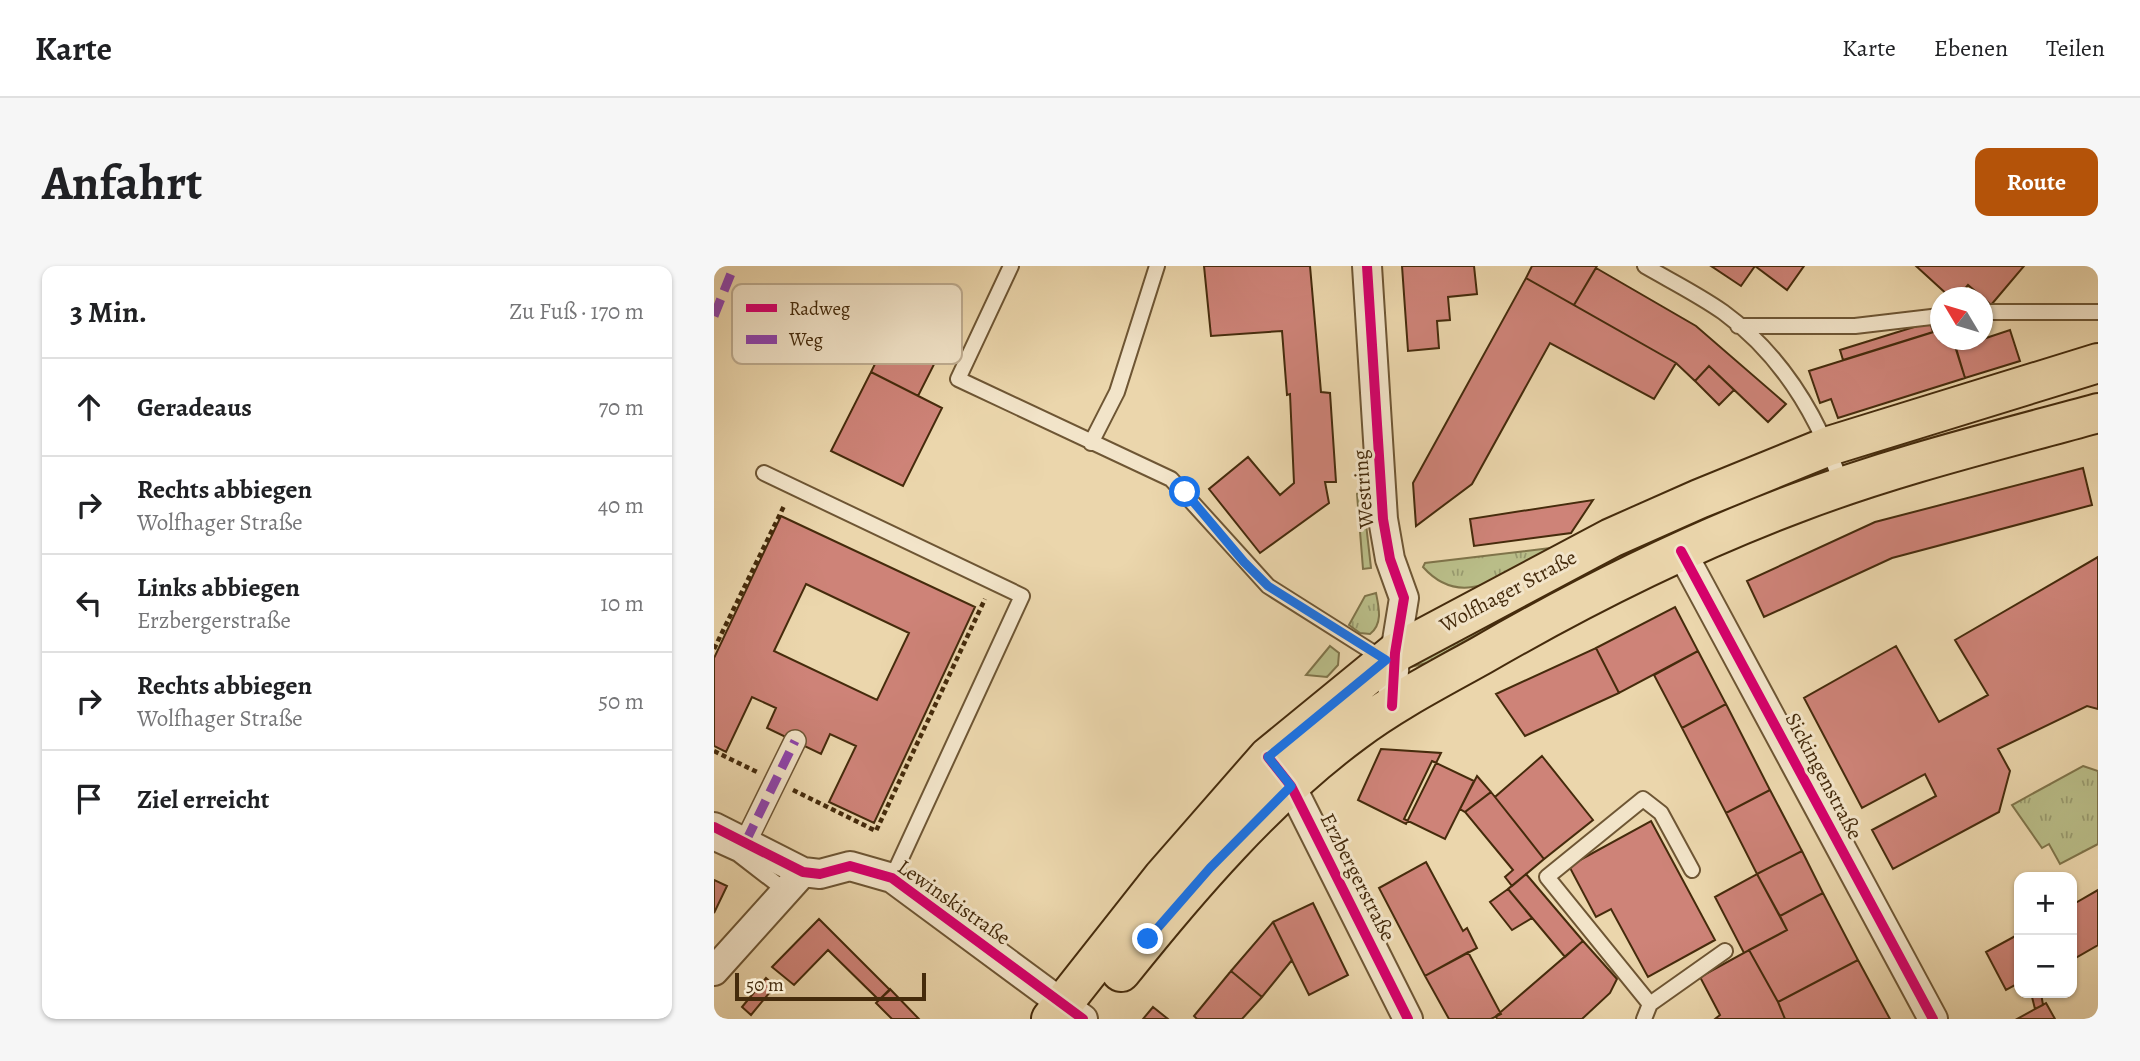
<!DOCTYPE html>
<html lang="de">
<head>
<meta charset="utf-8">
<style>
	:root { --surface:#fff; --page:#f6f6f6; --text:#202124; --muted:#757577; --line:#e0e0e0; --accent:#b45309 }
	body { margin:0; font-family:Alegreya,serif; background:var(--page); color:var(--text) }
	.controls { position:absolute; right:21px; bottom:21px; display:grid; overflow:hidden; border-radius:14px; box-shadow:0 2px 5px #0004 }
	.controls button { width:63px; height:63px; display:grid; place-items:center; padding:0; border:0; border-bottom:2px solid var(--line); background:var(--surface); color:var(--text); font:35px sans-serif }
	.compass { position:absolute; left:1216px; top:21px; width:63px; height:63px; border-radius:50%; background:var(--surface); box-shadow:0 2px 5px #0004; rotate:308deg }
	.scale { position:absolute; left:21px; bottom:18px; width:191px; box-sizing:border-box; padding-left:7px; border:4px solid #452b0c; border-top:0; font-size:19px; line-height:24px; white-space:nowrap; color:#452b0c; -webkit-text-stroke:5px #f2e4c9; paint-order:stroke }
	.stop { position:absolute; width:21px; height:21px; margin:-16px; border:5px solid #1a73e8; border-radius:50%; background:#fff }
	.stop.end { background:#1a73e8; border-color:#fff; box-shadow:0 2px 7px #0008 }
	.list { margin:0; padding:0; list-style:none }
	h2 { display:flex; justify-content:space-between; align-items:center; height:91px; margin:0; padding:0 28px; font-size:30px }
	h2 small { font-size:23px; font-weight:400; color:var(--muted) }
	.list li { display:grid; grid-template-columns:46px 1fr auto; gap:21px; align-items:center; box-sizing:border-box; height:98px; padding:0 28px; border-top:2px solid var(--line) }
	.list b { display:block; font-size:26px; white-space:nowrap }
	.list p { margin:0; font-size:23px; white-space:nowrap; color:var(--muted) }
	.list em { font-size:23px; font-style:normal; color:var(--muted) }
	.icon { flex:none; width:38px; height:38px; fill:none; stroke:currentColor; stroke-width:2; stroke-linecap:round; stroke-linejoin:round }
	.map { position:relative; flex:none; width:1384px; height:753px; overflow:hidden; border-radius:14px }
	header { display:flex; align-items:center; gap:42px; box-sizing:border-box; height:98px; padding:0 35px; background:var(--surface); border-bottom:2px solid var(--line) }
	header strong { font-size:33px }
	nav { display:flex; gap:38px; margin-inline-start:auto; font-size:24px }
	.intro { display:flex; align-items:center; justify-content:space-between; box-sizing:border-box; height:168px; padding:0 42px }
	h1 { margin:0; font-size:49px }
	.button { padding:18px 32px; border-radius:14px; background:var(--accent); color:#fff; font-size:24px; font-weight:700 }
	main { display:flex; gap:42px; padding:0 42px }
	aside { flex:1; background:var(--surface); border-radius:14px; box-shadow:0 2px 5px #0004 }
	.map>svg:first-child { display:block }
	.grass { fill:url(#grass-tufts); stroke:#7f744a; stroke-width:2 }
	.building { fill:#ce8378; stroke:#452b0c; stroke-width:2; fill-rule:evenodd }
	.lines { fill:none; stroke-linecap:round; stroke-linejoin:round }
	.service-casing { stroke:#6e5634; stroke-width:18 }
	.pedestrian-casing { stroke:#6e5634; stroke-width:24 }
	.minor-casing { stroke:#6e5634; stroke-width:32 }
	.primary-casing { stroke:#452b0c; stroke-width:42 }
	.path { stroke:#452b0c; stroke-width:4.5; stroke-dasharray:5 3.5; stroke-linecap:butt }
	.service { stroke:#f2e4c9; stroke-width:14 }
	.pedestrian { stroke:#f2e4c9; stroke-width:21 }
	.minor { stroke:#f2e4c9; stroke-width:28 }
	.primary { stroke:#ebd6ac; stroke-width:38 }
	.quiet { stroke:#8e44ad; stroke-width:9; stroke-dasharray:18 9; stroke-linecap:butt }
	.cycleway-casing { stroke:#f2e4c9; stroke-width:15 }
	.cycleway { stroke:#d6006c; stroke-width:10 }
	.route { stroke:#1a73e8; stroke-width:9 }
	.labels { text-anchor:middle; dominant-baseline:central; stroke-width:6; stroke-linejoin:round; paint-order:stroke }
	.street-label { font-size:21px; fill:#452b0c; stroke:#f2e4c9 }
	.key { fill:#f2e4c9; stroke:#beac90; stroke-width:2 }
	.key-label { font-size:19px; fill:#452b0c }
</style>
</head>
<body>
<header>
<strong>Karte</strong>
<nav><a>Karte</a><a>Ebenen</a><a>Teilen</a></nav>
</header>
<div class="intro"><h1>Anfahrt</h1><a class="button">Route</a></div>
<main>
<aside>
<h2>3 Min.<small>Zu Fuß · 170 m</small></h2>
<ul class="list">
<li><svg class="icon" aria-label="ahead" viewBox="0 0 24 24"><path d="M12 20V5M6 11l6-6 6 6"/></svg><div><b>Geradeaus</b></div><em>70 m</em></li>
<li><svg class="icon" aria-label="right" viewBox="0 0 24 24"><path d="M7 20v-9h11M14 6l5 5-5 5"/></svg><div><b>Rechts abbiegen</b><p>Wolfhager Straße</p></div><em>40 m</em></li>
<li><svg class="icon" aria-label="left" viewBox="0 0 24 24"><path d="M17 20v-9H6M10 6l-5 5 5 5"/></svg><div><b>Links abbiegen</b><p>Erzbergerstraße</p></div><em>10 m</em></li>
<li><svg class="icon" aria-label="right" viewBox="0 0 24 24"><path d="M7 20v-9h11M14 6l5 5-5 5"/></svg><div><b>Rechts abbiegen</b><p>Wolfhager Straße</p></div><em>50 m</em></li>
<li><svg class="icon" aria-label="arrive" viewBox="0 0 24 24"><path d="M6 21V4h12l-3 4 3 4H6"/></svg><div><b>Ziel erreicht</b></div></li>
</ul>
</aside>
<div class="map">
<svg width="1384" height="753" viewBox="0 0 1384 753">
	<defs>
		<pattern id="grass-tufts" width="24" height="20" patternUnits="userSpaceOnUse" patternTransform="scale(1.75)"><rect width="24" height="20" fill="#b9bd88"/><path d="M3 7l-1-3M5 7V3M7 7l1-3M15 17l-1-3M17 17v-4M19 17l1-3" fill="none" stroke="#989a6e"/></pattern>
	</defs>
	<rect width="100%" height="100%" fill="#ebd6ac"/>
	<filter id="stains"><feTurbulence type="fractalNoise" baseFrequency=".00286" numOctaves="4"/><feColorMatrix values="0 0 0 0 .2 0 0 0 0 .09 0 0 0 0 .02 0 0 0 .5 -.17"/></filter>
	<radialGradient id="worn" r=".72"><stop offset=".6" stop-color="#630" stop-opacity="0"/><stop offset="1" stop-color="#630" stop-opacity=".3"/></radialGradient>
	<path class="grass" d="M1095 209 1092 214C961 267 834 325 713 397L692 402 877 295Z
		M648 223 657 302 649 303 643 228Z
		M837 282C835 287 820 294 812 298 776 318 742 338 709 301L711 297Z
		M662 327C665 342 669 358 656 368L646 367 635 359 651 330Z
		M616 380 625 387 624 399 613 411 592 409Z
		M1369 500 1384 505V578L1346 598 1335 578 1328 582 1298 539Z"/>
	<path class="building" d="M490 0H596L607 126 616 127 622 216H611L615 237 546 287 495 223 534 191 566 229 580 217 576 128 573 129 568 65 497 70Z
		M688 0H760L763 28 734 31 736 54 723 55 725 82 694 85Z
		M818 0H883L860 39 812 12Z
		M997 0H1041L1027 20Z
		M1041 0H1090L1073 24Z
		M1202 0H1310L1277 39 1254 19 1243 32H1237Z
		M882 2 982 60 1072 138 1054 156 995 100 981 115 962 97 860 39Z
		M812 12 962 97 940 133 836 77 758 218 702 260 699 217Z
		M197 25 245 49 204 130 157 106Z
		M1216 56 1219 66 1129 94 1126 84Z
		M1226 64V74H1239L1251 112 1124 152 1117 133 1106 137 1095 105Z
		M1296 64 1306 95 1251 112 1242 82Z
		M995 100 1020 124 1005 139 981 115Z
		M157 106 228 142 189 220 117 185Z
		M1369 202 1378 239 1178 292 1050 351 1033 315 1161 256Z
		M879 234 857 267 760 280 756 253Z
		M67 250 261 341 160 557 115 536 142 480 116 468 107 488 53 462 62 442 38 431 12 486 0 480V392ZM92 318 195 367 163 434 60 385Z
		M1384 291V443L1373 440 1284 483 1296 505 1285 546 1179 603 1158 564 1222 530 1211 508 1148 542 1090 432 1182 380 1225 456 1274 429 1241 374Z
		M961 341 984 385 905 427 882 382Z
		M882 382 905 427 811 470 782 428Z
		M984 385 1012 438 968 462 940 409Z
		M1012 438 1056 524 1012 547 968 462Z
		M667 483 727 487 692 558 644 534Z
		M828 490 879 554 830 593 781 531Z
		M718 495 760 515 731 573 690 553Z
		M763 510 777 526 751 546 746 543Z
		M1056 524 1088 585 1043 608 1012 547Z
		M777 526 830 593 798 620 791 611 799 604 751 546Z
		M937 555 1001 674 934 711 897 643 882 651 855 600Z
		M1088 585 1109 627 1066 650 1043 608Z
		M712 596 749 665 753 662 763 682 711 710 665 622Z
		M812 608 869 675 851 691 794 623Z
		M1043 608 1073 664 1030 687 1001 631Z
		M0 614 13 620 0 647Z
		M794 623 818 652 798 664 776 636Z
		M1384 624V679L1358 694V639Z
		M1109 627 1144 694 1064 736 1035 684 1073 664 1066 650Z
		M599 637 634 709 595 729 559 656Z
		M105 653 176 724 165 734 114 684 80 719 58 701Z
		M559 656 578 694 548 731 517 705Z
		M1305 668V717L1292 724 1272 686Z
		M869 675 903 713 896 727 868 753H783L782 750Z
		M1035 684 1064 736 1071 753H1001L1006 749 986 711Z
		M754 686 787 748 777 753H735L711 710Z
		M1144 694 1176 753H1071L1064 736Z
		M517 705 548 731 528 753H483L480 750Z
		M52 712 61 720 37 749 28 741Z
		M176 723 205 753H178L162 737Z
		M1317 727H1327L1329 739 1321 743Z
		M1332 737 1341 753H1303L1321 743Z
		M439 741 454 753H429Z"/>
	<g class="lines">
		<g class="service-casing">
			<path id="service" d="M297 0 244 113 457 213 554 320 671 394
				M931 0C957 15 985 29 1009 46 1068 89 1105 151 1128 220
				M1268 46H1384
				M1024 60H1141L1226 50
				M377 177 403 126 443 0
				M50 207 308 330 178 612
				M0 577 24 588 72 625
				M936 738 1011 685
				M930 753 936 738 833 611 929 533 947 547 978 604"/>
		</g>
		<g class="pedestrian-casing">
			<path id="pedestrian" d="M32 575 81 475"/>
		</g>
		<g class="minor-casing">
			<path id="minor" d="M653 0 669 253 676 293 690 332 681 387 678 440
				M967 285 1219 753
				M565 505 577 520 694 753
				M0 561 89 606 106 608 136 600 178 612 369 753
				M0 705 89 606"/>
		</g>
		<g class="primary-casing">
			<path id="primary" d="M407 706C474 622 553 530 640 466 680 436 725 413 768 389 868 331 972 279 1080 238 1179 200 1282 175 1384 147
				M337 753 449 611 554 491 681 387 897 272 985 233 1115 180 1384 97"/>
		</g>
		<path class="path" d="M0 383 71 238
			M0 485 43 506
			M79 524 162 565 271 333"/>
		<use href="#service" class="service"/>
		<use href="#pedestrian" class="pedestrian"/>
		<use href="#minor" class="minor"/>
		<use href="#primary" class="primary"/>
		<path class="quiet" d="M0 50 20 0
			M32 575 81 475"/>
		<g class="cycleway-casing">
			<path id="cycleway" d="M653 0 669 253 676 293 690 332 681 387 678 440
				M967 285 1219 753
				M554 491 577 520 694 753
				M0 561 89 606 106 608 136 600 178 612 369 753"/>
		</g>
		<use href="#cycleway" class="cycleway"/>
	</g>
	<g class="lines">
		<path class="route" d="M434 673 496 602 577 520 554 491 672 394 554 320 530 296 471 226"/>
	</g>
	<g class="labels">
		<g class="street-label">
			<text transform="translate(649 223) rotate(-95)">Westring</text>
			<text transform="translate(794 325) rotate(-28)">Wolfhager Straße</text>
			<text transform="translate(1110 510) rotate(62)">Sickingenstraße</text>
			<text transform="translate(644 611) rotate(63)">Erzbergerstraße</text>
			<text transform="translate(240 636) rotate(35)">Lewinskistraße</text>
		</g>
	</g>
	<rect x="18" y="18" width="230" height="80" rx="10" class="key"/>
	<rect x="32" y="38" width="31" height="8" fill="#d6006c"/>
	<rect x="32" y="69" width="31" height="9" fill="#8e44ad"/>
	<g class="key-label">
		<text x="75" y="49">Radweg</text>
		<text x="75" y="80">Weg</text>
	</g>
	<rect width="100%" height="100%" filter="url(#stains)"/>
	<rect width="100%" height="100%" fill="url(#worn)"/>
</svg>
<div class="controls">
<button>+</button>
<button>−</button>
</div>
<svg class="compass" viewBox="-18 -18 36 36"><path d="M0-13l5 13h-10z" fill="#e53935"/><path d="M0 13l5-13h-10z" fill="#757577"/></svg>
<div class="scale">50 m</div>
<div class="stop" style="left:471px;top:226px"></div>
<div class="stop end" style="left:434px;top:673px"></div>
</div>
</main>
</body>
</html>
